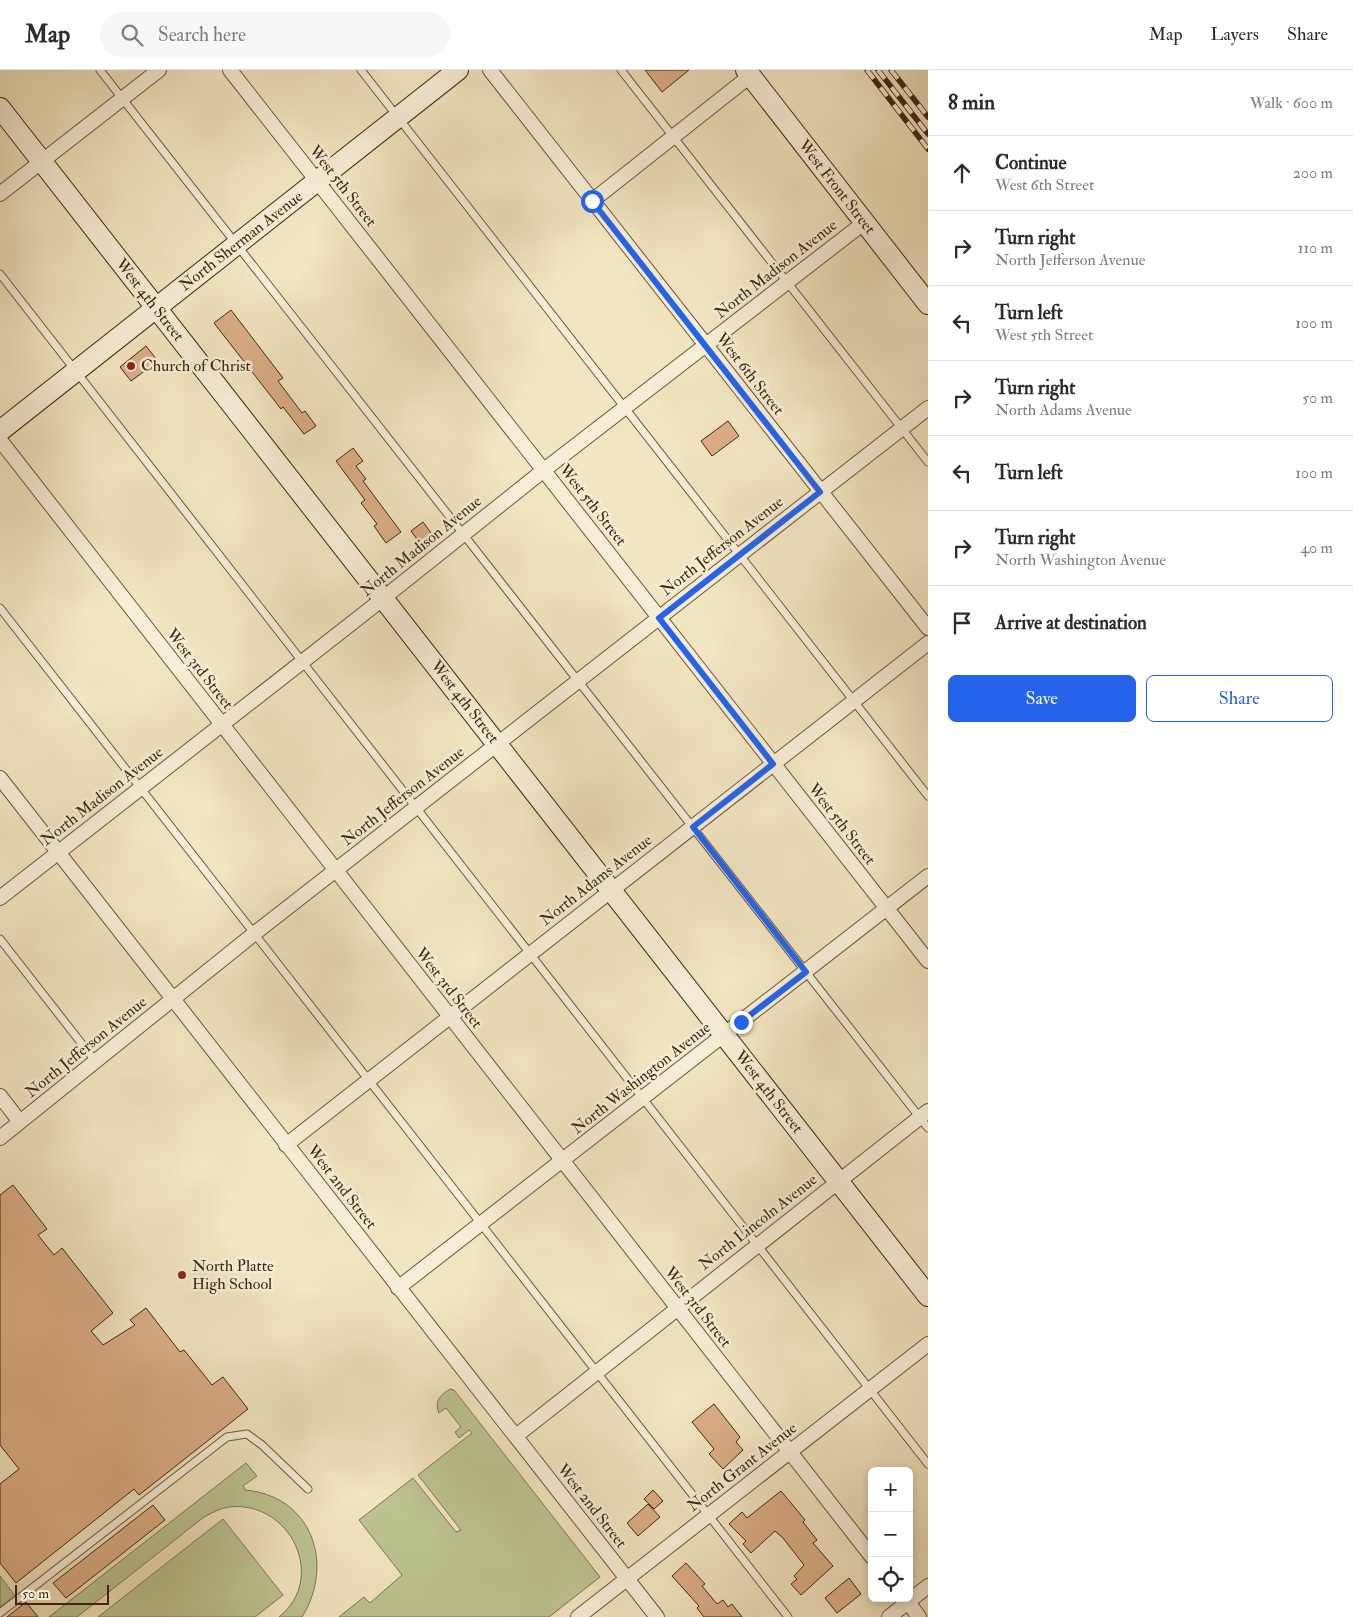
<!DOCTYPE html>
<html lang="en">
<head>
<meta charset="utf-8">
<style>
	:root { --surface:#fff; --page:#f7f7f7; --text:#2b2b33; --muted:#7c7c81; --line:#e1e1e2; --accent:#2563eb }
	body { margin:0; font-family:"IM FELL Double Pica",serif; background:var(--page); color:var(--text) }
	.controls { position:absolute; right:15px; bottom:15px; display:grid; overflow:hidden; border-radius:8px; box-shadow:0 2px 8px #0003 }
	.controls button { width:45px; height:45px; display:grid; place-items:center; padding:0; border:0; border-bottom:1px solid var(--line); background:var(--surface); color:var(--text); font:25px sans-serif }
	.scale { position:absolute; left:15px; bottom:12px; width:94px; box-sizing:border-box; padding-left:5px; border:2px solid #40260c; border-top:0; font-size:14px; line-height:18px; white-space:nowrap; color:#40260c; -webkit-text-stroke:4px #f7eed7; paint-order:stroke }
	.stop { position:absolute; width:15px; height:15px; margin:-11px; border:4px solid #2563eb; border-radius:50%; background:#fff }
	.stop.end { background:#2563eb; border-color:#fff; box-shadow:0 1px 5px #0008 }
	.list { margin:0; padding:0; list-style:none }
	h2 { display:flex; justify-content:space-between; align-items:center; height:65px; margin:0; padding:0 20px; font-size:21px }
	h2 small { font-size:16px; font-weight:400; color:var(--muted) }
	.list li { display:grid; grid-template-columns:32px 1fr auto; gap:15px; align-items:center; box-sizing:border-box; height:75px; padding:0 20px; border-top:1px solid var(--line) }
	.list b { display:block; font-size:19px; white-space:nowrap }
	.list p { margin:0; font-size:16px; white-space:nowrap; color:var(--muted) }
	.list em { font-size:16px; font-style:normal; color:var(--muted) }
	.actions { display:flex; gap:10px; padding:15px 20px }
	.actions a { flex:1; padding:11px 0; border:1px solid var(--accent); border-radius:8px; text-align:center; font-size:18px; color:var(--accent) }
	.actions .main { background:var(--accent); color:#fff }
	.icon { flex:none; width:28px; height:28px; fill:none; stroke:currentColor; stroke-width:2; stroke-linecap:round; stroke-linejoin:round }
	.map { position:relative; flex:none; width:928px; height:1547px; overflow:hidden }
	header { display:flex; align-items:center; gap:30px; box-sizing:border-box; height:70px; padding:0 25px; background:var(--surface); border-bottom:1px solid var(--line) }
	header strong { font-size:24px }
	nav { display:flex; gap:28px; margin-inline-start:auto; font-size:18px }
	.search { width:350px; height:45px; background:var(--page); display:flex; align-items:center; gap:12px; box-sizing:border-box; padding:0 18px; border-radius:28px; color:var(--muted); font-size:19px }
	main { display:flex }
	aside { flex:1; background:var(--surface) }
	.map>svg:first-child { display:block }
	.green { fill:#bcc492; stroke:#7e754f }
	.building { fill:#dbae86; stroke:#40260c }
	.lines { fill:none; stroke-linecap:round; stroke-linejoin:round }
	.lane-casing { stroke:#6c5639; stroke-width:9 }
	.street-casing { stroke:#6c5639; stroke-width:16 }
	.secondary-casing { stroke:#40260c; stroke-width:22 }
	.lane { stroke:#f7eed7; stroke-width:7 }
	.street { stroke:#f7eed7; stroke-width:14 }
	.secondary { stroke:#f7eed7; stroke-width:20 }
	.rail-casing { stroke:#40260c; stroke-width:5.5 }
	.rail { stroke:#f7eed7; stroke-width:4; stroke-dasharray:11; stroke-linecap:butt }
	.route { stroke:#2563eb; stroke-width:6 }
	.poi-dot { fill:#8f2418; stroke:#f7eed7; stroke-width:2 }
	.labels { text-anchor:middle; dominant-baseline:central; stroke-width:5; stroke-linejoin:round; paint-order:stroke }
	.street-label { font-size:16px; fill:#40260c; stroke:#f7eed7 }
	.poi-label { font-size:16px; fill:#40260c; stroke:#f7eed7; text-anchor:start }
</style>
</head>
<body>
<header>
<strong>Map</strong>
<div class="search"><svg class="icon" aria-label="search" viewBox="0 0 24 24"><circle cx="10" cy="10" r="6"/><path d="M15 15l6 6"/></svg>Search here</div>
<nav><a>Map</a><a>Layers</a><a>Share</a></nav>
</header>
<main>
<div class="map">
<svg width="928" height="1547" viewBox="0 0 928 1547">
	<rect width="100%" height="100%" fill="#f2e5c1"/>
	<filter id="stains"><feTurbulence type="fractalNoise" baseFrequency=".004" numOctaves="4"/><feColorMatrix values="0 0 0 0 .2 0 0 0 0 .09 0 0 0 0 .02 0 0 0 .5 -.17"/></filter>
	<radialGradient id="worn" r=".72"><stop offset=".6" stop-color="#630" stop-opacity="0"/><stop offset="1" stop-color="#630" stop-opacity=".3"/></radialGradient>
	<path class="green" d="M451 1319 454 1320 600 1507 549 1547H339L364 1527 370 1533 402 1505 359 1450 413 1408 456 1462 461 1460 418 1405 472 1363 469 1360 459 1368 455 1362 461 1357 446 1338 439 1343C434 1332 440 1324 451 1319Z
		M246 1393 257 1406 243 1416 245 1420C312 1426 335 1494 302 1547H279C328 1508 290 1430 229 1437 220 1438 212 1443 204 1447L77 1547H49Z
		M223 1449 283 1525 255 1547H98Z
		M0 1506 15 1526 0 1537Z"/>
	<path class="building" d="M645 0H689L662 22Z
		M231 240 283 308 278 311 302 343 305 341 316 356 304 364 283 337 281 339 214 253Z
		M146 276 158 291 131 311 120 297Z
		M728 351 739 366 712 386 701 371Z
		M353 378 363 391 356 396 366 409 363 411 401 462 386 473 374 456 377 454 361 433 365 430 336 391Z
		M423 452 434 467 422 476 411 461Z
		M13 1115 47 1159 38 1165 54 1185 62 1178 113 1243 91 1261 103 1275 135 1255 130 1250 146 1238 180 1282 184 1280 212 1315 223 1307 248 1339 139 1425 134 1419 16 1513 0 1493V1414L19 1399 0 1375V1125Z
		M714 1334 740 1367 736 1372 743 1380 723 1399 709 1384 714 1379 692 1352Z
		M653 1420 663 1431 654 1439 644 1429Z
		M781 1421 805 1450 803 1452 817 1470 813 1473 833 1496 801 1525 791 1514 797 1509 794 1506 804 1495 783 1468 775 1461 751 1483 743 1474 746 1471 729 1454 742 1442 747 1448Z
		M648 1434 660 1447 638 1466 627 1453Z
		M153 1435 165 1450 66 1528 53 1513Z
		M686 1493 705 1514 702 1516 717 1534 723 1530 728 1537 732 1534 742 1547H704L697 1538 699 1536 672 1506Z
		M849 1508 861 1524 837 1543 825 1528Z
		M26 1532 38 1547H7Z"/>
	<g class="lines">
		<g class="lane-casing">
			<path id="lane" d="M100 0 928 1058
				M361 0 928 726
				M621 0 928 392
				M0 204 928 1394
				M0 538 788 1547
				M0 869 96 992
				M0 1543 227 1367 247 1364 262 1375 308 1419"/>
		</g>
		<g class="street-casing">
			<path id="street" d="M230 0 928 891
				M490 0 928 558
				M0 124 159 0
				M592 131 750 6
				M0 370 872 1487
				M0 708 657 1547
				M0 828 366 542 544 400 865 152
				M0 1026 20 1052
				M0 1068 255 863 928 338
				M286 1075 928 573
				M398 1218 928 806
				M516 1366 928 1041
				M905 1528 919 1547
				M578 1547 928 1274
				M889 1547 928 1516"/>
		</g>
		<g class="secondary-casing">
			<path id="secondary" d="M746 0 928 234
				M0 38 928 1226
				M0 361 458 0"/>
		</g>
		<use href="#lane" class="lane"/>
		<use href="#street" class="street"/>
		<use href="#secondary" class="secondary"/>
		<g class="rail-casing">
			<path id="rail" d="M867 0 928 79
				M878 0 928 64
				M891 0 928 47"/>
		</g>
		<use href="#rail" class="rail"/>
	</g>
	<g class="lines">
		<path class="route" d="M592 131 820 422 659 548 773 694 693 757 806 902 741 952"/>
	</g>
	<g class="poi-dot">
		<circle cx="131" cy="296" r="5"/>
		<circle cx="182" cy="1205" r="5"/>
	</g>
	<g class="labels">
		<g class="street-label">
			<text transform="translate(343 116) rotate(52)">West 5th Street</text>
			<text transform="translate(837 117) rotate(52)">West Front Street</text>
			<text transform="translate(241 171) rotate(-38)">North Sherman Avenue</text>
			<text transform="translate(776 199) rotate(-38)">North Madison Avenue</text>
			<text transform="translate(150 230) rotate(52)">West 4th Street</text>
			<text transform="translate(750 304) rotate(52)">West 6th Street</text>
			<text transform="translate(593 435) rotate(52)">West 5th Street</text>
			<text transform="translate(421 476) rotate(-39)">North Madison Avenue</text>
			<text transform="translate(722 476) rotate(-38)">North Jefferson Avenue</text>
			<text transform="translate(200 599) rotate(52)">West 3rd Street</text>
			<text transform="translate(465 632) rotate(52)">West 4th Street</text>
			<text transform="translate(102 726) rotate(-38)">North Madison Avenue</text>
			<text transform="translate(403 726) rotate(-38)">North Jefferson Avenue</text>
			<text transform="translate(842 754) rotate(52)">West 5th Street</text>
			<text transform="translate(596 810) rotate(-38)">North Adams Avenue</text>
			<text transform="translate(449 918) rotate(52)">West 3rd Street</text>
			<text transform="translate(86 977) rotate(-39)">North Jefferson Avenue</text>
			<text transform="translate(641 1008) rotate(-38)">North Washington Avenue</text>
			<text transform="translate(769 1022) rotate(52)">West 4th Street</text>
			<text transform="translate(342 1117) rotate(52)">West 2nd Street</text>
			<text transform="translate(758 1152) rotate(-38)">North Lincoln Avenue</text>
			<text transform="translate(698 1237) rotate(52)">West 3rd Street</text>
			<text transform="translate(742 1397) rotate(-38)">North Grant Avenue</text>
			<text transform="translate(592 1436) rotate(52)">West 2nd Street</text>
		</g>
		<g class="poi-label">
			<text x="141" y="296">Church of Christ</text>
			<text x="192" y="1196">North Platte<tspan x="192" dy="18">High School</tspan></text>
		</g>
	</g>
	<rect width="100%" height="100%" filter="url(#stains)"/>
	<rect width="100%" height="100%" fill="url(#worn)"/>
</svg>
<div class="controls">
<button>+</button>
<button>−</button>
<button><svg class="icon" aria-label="locate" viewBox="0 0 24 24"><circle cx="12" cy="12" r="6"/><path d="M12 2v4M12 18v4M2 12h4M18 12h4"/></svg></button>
</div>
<div class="scale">50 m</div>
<div class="stop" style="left:592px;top:131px"></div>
<div class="stop end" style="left:741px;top:952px"></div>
</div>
<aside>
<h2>8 min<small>Walk · 600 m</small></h2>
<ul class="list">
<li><svg class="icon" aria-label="ahead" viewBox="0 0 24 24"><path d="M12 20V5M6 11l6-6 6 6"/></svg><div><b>Continue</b><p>West 6th Street</p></div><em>200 m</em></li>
<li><svg class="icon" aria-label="right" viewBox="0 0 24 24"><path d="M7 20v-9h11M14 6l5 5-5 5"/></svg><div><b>Turn right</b><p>North Jefferson Avenue</p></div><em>110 m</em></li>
<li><svg class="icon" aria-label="left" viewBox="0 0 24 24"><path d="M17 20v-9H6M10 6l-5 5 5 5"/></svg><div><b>Turn left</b><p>West 5th Street</p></div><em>100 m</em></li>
<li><svg class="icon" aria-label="right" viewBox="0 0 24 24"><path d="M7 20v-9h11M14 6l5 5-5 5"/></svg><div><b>Turn right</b><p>North Adams Avenue</p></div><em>50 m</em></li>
<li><svg class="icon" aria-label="left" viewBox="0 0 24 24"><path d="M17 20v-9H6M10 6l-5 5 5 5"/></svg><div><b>Turn left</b></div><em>100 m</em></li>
<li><svg class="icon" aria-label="right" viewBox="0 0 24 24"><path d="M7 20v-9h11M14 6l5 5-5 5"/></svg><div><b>Turn right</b><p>North Washington Avenue</p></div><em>40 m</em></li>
<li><svg class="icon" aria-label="arrive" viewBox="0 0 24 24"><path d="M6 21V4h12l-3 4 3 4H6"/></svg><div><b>Arrive at destination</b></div></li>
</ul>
<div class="actions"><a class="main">Save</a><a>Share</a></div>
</aside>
</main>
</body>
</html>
